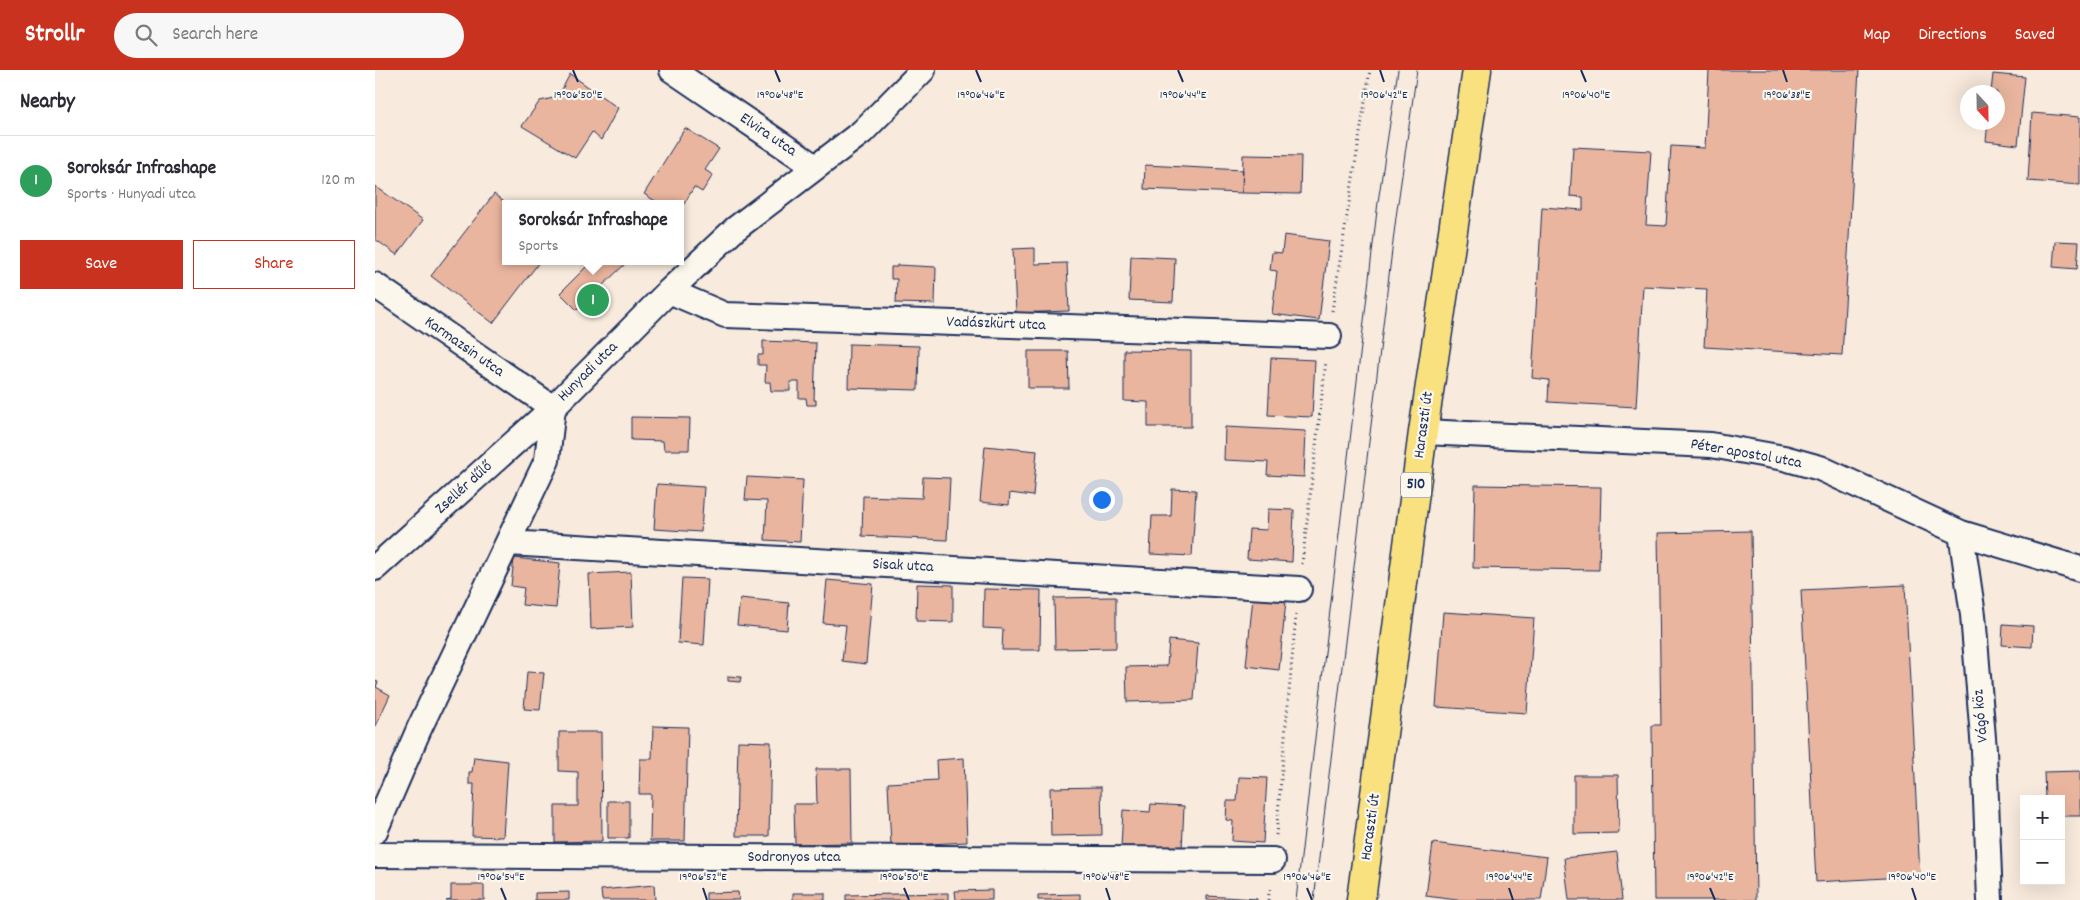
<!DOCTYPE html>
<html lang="en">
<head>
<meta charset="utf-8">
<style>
	:root { --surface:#fff; --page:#f7f7f7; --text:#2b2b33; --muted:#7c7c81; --line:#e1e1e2; --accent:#c8321e }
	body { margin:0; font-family:Dekko,sans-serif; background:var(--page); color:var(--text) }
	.controls { position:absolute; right:15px; bottom:15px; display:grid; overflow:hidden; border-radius:0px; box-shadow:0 5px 20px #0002 }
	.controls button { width:45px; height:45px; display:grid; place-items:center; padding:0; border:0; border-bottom:1px solid var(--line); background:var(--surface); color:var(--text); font:25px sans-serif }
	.compass { position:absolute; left:1585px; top:15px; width:45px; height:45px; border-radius:50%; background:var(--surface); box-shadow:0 5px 20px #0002; rotate:158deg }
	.you { position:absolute; left:726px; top:429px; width:18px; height:18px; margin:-12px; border:4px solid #fff; border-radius:50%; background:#1a73e8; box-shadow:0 0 0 8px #1a73e833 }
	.badge { display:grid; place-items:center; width:32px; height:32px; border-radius:50%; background:var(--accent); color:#fff; font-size:16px; font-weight:700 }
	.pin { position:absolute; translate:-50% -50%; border:2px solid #fff; box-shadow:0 1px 5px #0006 }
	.popup { position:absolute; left:127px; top:130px; width:182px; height:65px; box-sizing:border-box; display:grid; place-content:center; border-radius:0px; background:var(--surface); filter:drop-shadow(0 1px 4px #0005); font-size:16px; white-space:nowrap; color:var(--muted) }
	.popup b { font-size:19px; color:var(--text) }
	.popup::after { content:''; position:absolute; left:50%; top:100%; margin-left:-10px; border:10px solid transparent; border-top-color:var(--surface) }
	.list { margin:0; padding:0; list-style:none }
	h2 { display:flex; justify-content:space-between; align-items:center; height:65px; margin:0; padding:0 20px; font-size:21px }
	h2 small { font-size:16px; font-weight:400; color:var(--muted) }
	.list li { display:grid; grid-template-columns:32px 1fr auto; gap:15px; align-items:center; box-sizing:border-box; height:90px; padding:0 20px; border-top:1px solid var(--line) }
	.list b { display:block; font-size:19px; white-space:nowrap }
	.list p { margin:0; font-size:16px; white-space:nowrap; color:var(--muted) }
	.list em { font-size:16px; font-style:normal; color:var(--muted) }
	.actions { display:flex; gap:10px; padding:15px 20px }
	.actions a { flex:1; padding:11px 0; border:1px solid var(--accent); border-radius:0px; text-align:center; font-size:18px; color:var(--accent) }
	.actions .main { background:var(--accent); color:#fff }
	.icon { flex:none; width:28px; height:28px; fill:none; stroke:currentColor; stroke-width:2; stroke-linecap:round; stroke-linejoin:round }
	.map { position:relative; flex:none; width:1705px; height:830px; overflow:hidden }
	header { display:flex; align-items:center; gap:30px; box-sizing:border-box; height:70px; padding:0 25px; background:var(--accent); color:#fff }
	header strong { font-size:24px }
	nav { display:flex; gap:28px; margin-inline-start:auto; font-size:18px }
	.search { width:350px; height:45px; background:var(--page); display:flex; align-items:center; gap:12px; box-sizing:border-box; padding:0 18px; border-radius:28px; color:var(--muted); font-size:19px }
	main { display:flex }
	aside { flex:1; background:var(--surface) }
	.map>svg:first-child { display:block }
	.building { fill:#eab59e; stroke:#1b2f5e }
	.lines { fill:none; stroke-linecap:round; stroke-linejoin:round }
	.street-casing { stroke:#1b2f5e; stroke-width:28 }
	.primary-casing { stroke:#1b2f5e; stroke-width:31 }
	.path { stroke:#1b2f5e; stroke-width:3; stroke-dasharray:1 4; stroke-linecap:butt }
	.street { stroke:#fbf7ec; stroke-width:24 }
	.primary { stroke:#fae180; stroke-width:28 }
	.tram { stroke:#1b2f5e; stroke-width:1 }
	.ticks { fill:none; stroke:#1b2f5e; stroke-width:2 }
	.labels { text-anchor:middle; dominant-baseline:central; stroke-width:4.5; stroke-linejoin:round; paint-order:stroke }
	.shield { fill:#fbf7ec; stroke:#5e6b89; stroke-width:1 }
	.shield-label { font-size:15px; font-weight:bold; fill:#1b2f5e }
	.street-label { font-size:16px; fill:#1b2f5e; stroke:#fbf7ec }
	.ticks-label { font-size:12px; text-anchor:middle; fill:#1b2f5e; stroke:#fbf7ec; stroke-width:4.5; stroke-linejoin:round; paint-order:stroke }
</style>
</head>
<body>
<header>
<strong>Strollr</strong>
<div class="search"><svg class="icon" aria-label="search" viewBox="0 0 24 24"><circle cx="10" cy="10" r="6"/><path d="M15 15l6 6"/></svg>Search here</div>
<nav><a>Map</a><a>Directions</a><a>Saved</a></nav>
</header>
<main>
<aside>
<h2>Nearby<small></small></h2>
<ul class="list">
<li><span class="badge" style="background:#2e9e5b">1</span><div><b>Soroksár Infrashape</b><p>Sports · Hunyadi utca</p></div><em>120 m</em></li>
</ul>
<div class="actions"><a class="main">Save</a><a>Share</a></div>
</aside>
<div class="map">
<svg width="1705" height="830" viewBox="0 0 1705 830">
	<rect width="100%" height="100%" fill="#f8eadc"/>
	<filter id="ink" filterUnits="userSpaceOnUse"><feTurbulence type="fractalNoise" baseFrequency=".02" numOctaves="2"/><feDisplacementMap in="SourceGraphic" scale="10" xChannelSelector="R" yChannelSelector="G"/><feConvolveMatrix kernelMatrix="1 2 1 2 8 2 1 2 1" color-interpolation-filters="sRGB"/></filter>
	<g filter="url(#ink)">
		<path class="building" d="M1334 0H1484L1467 285 1329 277 1332 219 1268 216 1261 337 1173 332 1174 310 1157 308 1167 137 1208 140V127L1195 126 1198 77 1276 81 1271 155 1291 156 1296 76 1330 78Z
			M195 4 243 38 226 70 217 62 200 88 147 56 165 31 183 27Z
			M1618 4 1650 7 1643 75 1611 71 1613 52H1622V22H1616Z
			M1657 43 1705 47V115L1653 111Z
			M310 58 344 79 330 100 338 105 327 122 319 117 306 139V134H285L269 124Z
			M868 85 926 86 925 124 867 123Z
			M770 95 868 100 867 123 769 119Z
			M0 116 48 150 22 185 0 169Z
			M119 124 132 134 130 191H165L118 253 56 206Z
			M909 165 954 171 944 250 897 244 902 201 895 200 897 182 907 183Z
			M1680 171 1704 172 1702 199 1678 197Z
			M660 178V194L692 193 694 241 641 243 638 179Z
			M756 186 800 188 798 232 754 230Z
			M212 191H248L250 194 202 240 185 223 214 194Z
			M522 195 561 197 560 234 521 233 522 209H516V197H522Z
			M388 271 441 273 439 330H441V335H432L431 328H424V312H415V321H396L395 312H390L391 295H383V285H388Z
			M474 274 544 276 543 320 473 318Z
			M749 280 816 281V357H773V332L749 331Z
			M653 281H693L694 318H653Z
			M896 288 940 290 937 347 893 345Z
			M256 347 315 348 314 380H289L288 371 256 370Z
			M850 357 931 361 929 407 892 405 893 392 849 390Z
			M610 376 662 381 658 426 635 423 634 435 605 432Z
			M372 407 428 410 425 472 390 470 392 431 370 430Z
			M548 407 575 408 572 470 487 466 488 426 547 428Z
			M282 414 329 417 326 462 279 459Z
			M1100 415 1226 417 1224 500 1098 498Z
			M797 419 821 420 817 486 775 484 777 446H796Z
			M893 439 919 440 917 492 872 489 874 459 892 460Z
			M1376 461 1381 830H1279L1277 655H1286L1283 463Z
			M139 488 185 493 181 538 147 535 149 518 136 516Z
			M256 502 258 557 216 559 214 504Z
			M307 508 333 509 329 575 303 573Z
			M452 510 498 514 491 594 467 591 471 555 448 553Z
			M542 514 578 515V552L541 551Z
			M1530 515 1545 806 1441 812 1426 520Z
			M609 519 666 520 665 580H627L628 559 608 558Z
			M741 527V578L680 579 679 528Z
			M878 527 911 531 904 600 871 596Z
			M365 528 414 533 412 560 362 555Z
			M1068 542 1159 548 1152 643 1061 637Z
			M1628 554 1658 556 1657 577 1627 575Z
			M794 570 823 573 819 630 752 632 751 597 792 596Z
			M152 602 169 603 165 640 149 639Z
			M353 606 366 607 365 612 353 611Z
			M0 611 3 612 1 617 15 625 0 657Z
			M278 656 313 657 310 771H275L276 724H264L265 689H277Z
			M184 662H226L227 771 180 772V736H203V702L184 701Z
			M363 671 396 672 394 766H361Z
			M99 687 133 691 128 767 97 766 99 714H94V702H97Z
			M589 688 592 772 516 776 513 713 562 710 561 690Z
			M441 699H476L477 773 420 774 419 734H442Z
			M1705 701V746H1686V729H1670L1669 702Z
			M1199 705H1243L1244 763 1199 764Z
			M864 707 892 708 888 773 857 771 858 751 851 750 852 731H862Z
			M726 717 727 765 676 766 675 718Z
			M233 731H254V768H233Z
			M776 734 809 736 807 780 746 777 748 740 775 742Z
			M1058 773 1172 787 1166 830H1082L1051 826Z
			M1242 782 1247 830H1194L1189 788Z
			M76 815H109V830H71L76 829Z
			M279 815 280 830H227L226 820Z
			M617 820V830H581L580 821Z
			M194 822V830H160V823Z
			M363 822 364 830H331V823Z
			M418 823H450V830H418Z
			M573 823V830H471V825Z
			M705 824V830H663V825Z
			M832 826 882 829V830H832Z"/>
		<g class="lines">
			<g class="street-casing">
				<path id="street" d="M297 0 440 97
					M0 215 178 338
					M294 221 350 245 954 266
					M1048 362 1336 375 1409 388 1445 398 1586 463 1705 499
					M1586 463 1598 545 1609 680 1615 830
					M133 473 924 519
					M0 498 178 338 294 221 360 159 487 62 548 0
					M0 761 44 659 172 390 178 338
					M0 785 898 790"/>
			</g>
			<g class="primary-casing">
				<path id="primary" d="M986 830 1048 362 1102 0"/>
			</g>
			<path class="path" d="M957 241 995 0
				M927 494 951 291
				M901 765 921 545
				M893 830 895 816"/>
			<use href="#street" class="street"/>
			<use href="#primary" class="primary"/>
			<path class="tram" d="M921 830 1003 132 1023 0
				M939 830 1021 147 1042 0"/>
		</g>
	</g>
	<path class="ticks" d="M198 0 203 12M400 0 405 12M601 0 606 12M803 0 808 12M1005 0 1009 12M1206 0 1211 12M1408 0 1412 12M126 818 131 830M328 818 332 830M529 818 534 830M731 818 735 830M932 818 937 830M1134 818 1138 830M1335 818 1340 830M1537 818 1541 830"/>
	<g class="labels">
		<rect class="shield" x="1026" y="402.5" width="30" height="25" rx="4"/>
		<g class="shield-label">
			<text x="1041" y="415">510</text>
		</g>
		<g class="street-label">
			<text transform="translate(393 65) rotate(34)">Elvira utca</text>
			<text transform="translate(621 254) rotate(2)">Vadászkürt utca</text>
			<text transform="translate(89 277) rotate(35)">Karmazsin utca</text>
			<text transform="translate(213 302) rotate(-45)">Hunyadi utca</text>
			<text transform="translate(1049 355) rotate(-82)">Haraszti út</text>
			<text transform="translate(1371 384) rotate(10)">Péter apostol utca</text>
			<text transform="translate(89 418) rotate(-42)">Zsellér dűlő</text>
			<text transform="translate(528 496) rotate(3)">Sisak utca</text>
			<text transform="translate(1606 646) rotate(-95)">Vágó köz</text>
			<text transform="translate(996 757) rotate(-82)">Haraszti út</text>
			<text x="419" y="787">Sodronyos utca</text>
		</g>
	</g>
	<g class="ticks-label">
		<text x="203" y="28">19°06'50"E</text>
		<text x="606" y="28">19°06'46"E</text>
		<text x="1412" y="28">19°06'38"E</text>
		<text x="405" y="28">19°06'48"E</text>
		<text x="808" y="28">19°06'44"E</text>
		<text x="1009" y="28">19°06'42"E</text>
		<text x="1211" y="28">19°06'40"E</text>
		<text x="126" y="810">19°06'54"E</text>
		<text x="328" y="810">19°06'52"E</text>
		<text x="529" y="810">19°06'50"E</text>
		<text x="731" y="810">19°06'48"E</text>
		<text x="932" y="810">19°06'46"E</text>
		<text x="1134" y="810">19°06'44"E</text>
		<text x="1335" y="810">19°06'42"E</text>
		<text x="1537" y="810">19°06'40"E</text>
	</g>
</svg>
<div class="controls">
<button>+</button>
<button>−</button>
</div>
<svg class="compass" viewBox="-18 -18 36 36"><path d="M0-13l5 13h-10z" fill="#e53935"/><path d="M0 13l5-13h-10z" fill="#7c7c81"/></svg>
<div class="you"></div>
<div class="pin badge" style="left:218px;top:230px;background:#2e9e5b">1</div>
<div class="popup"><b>Soroksár Infrashape</b>Sports</div>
</div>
</main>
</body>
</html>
